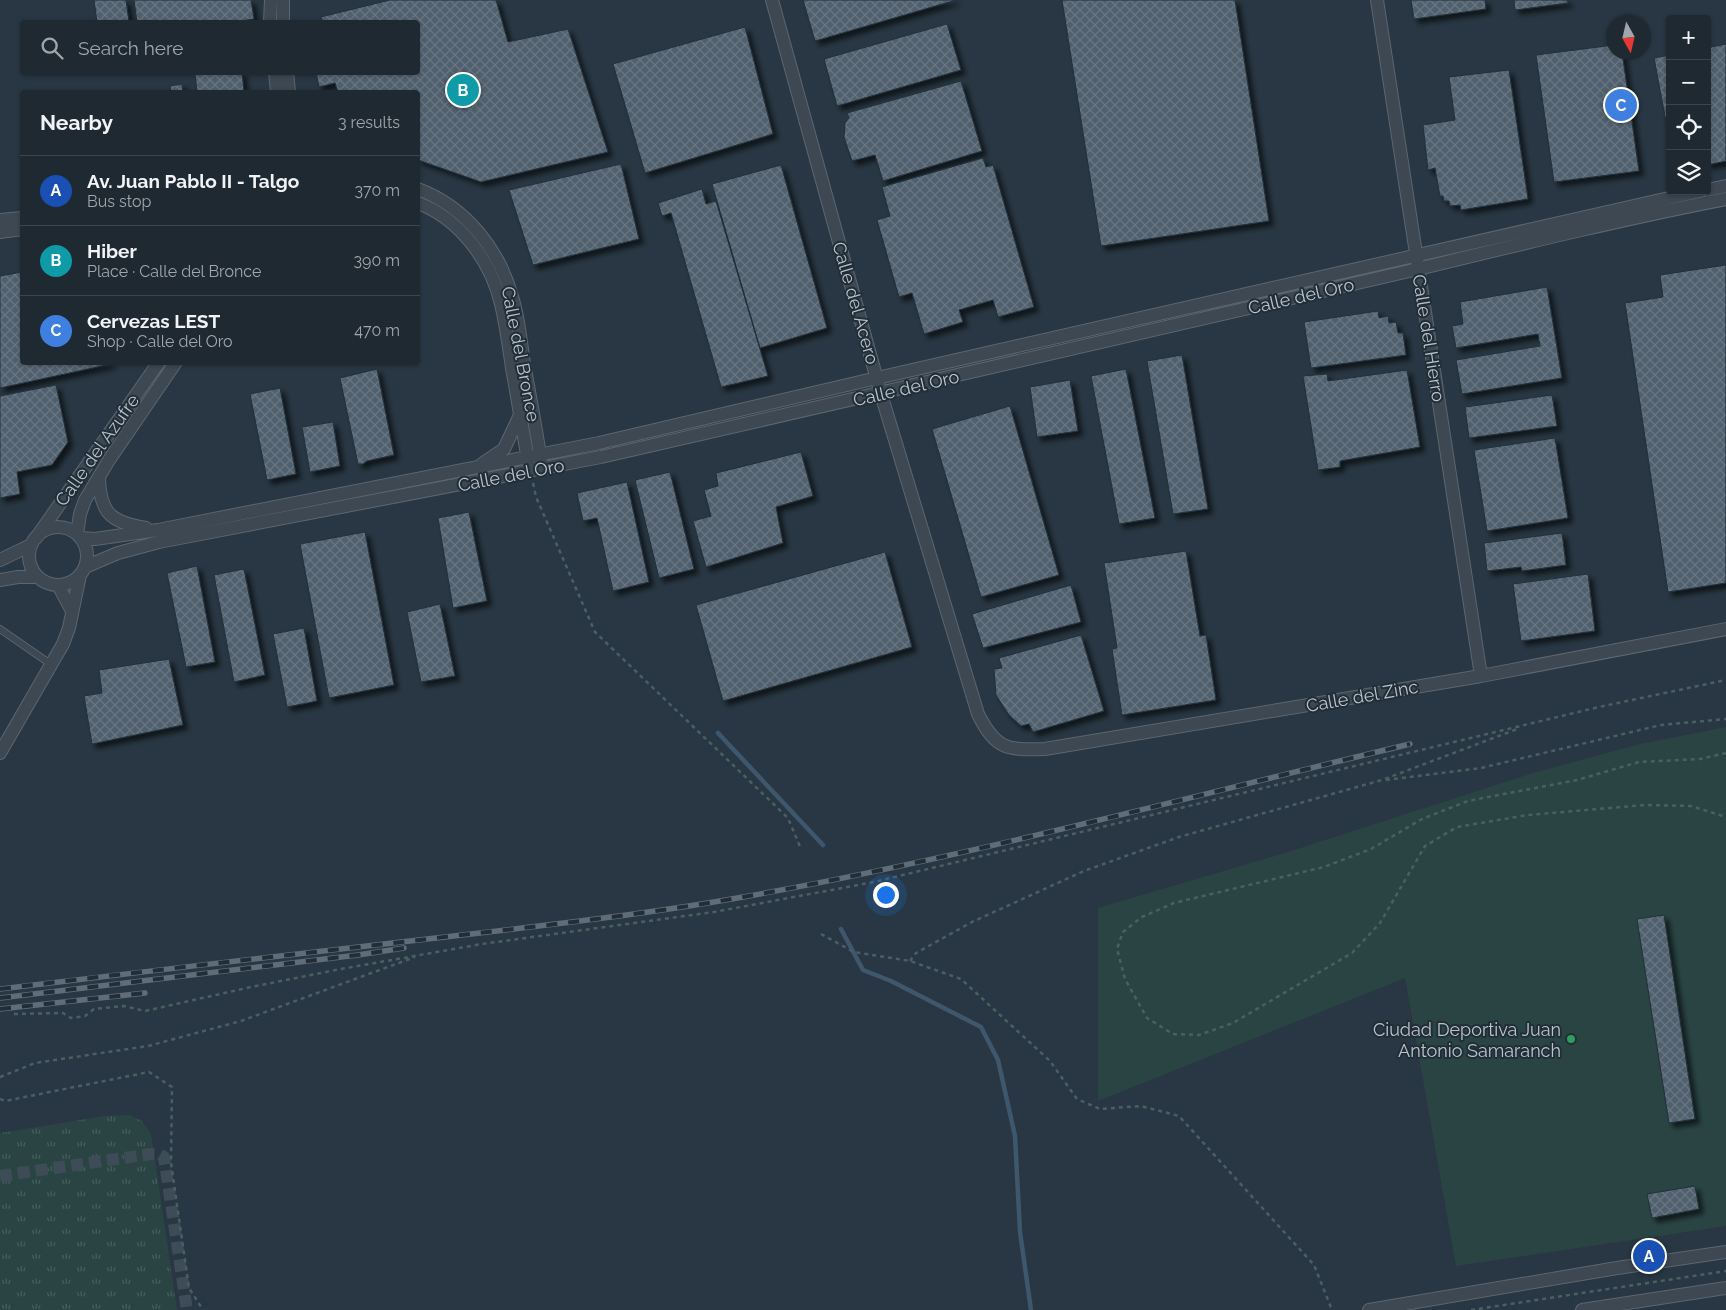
<!DOCTYPE html>
<html lang="en">
<head>
<meta charset="utf-8">
<style>
	:root { --surface:#1e2932; --page:#2b353e; --text:#f1f3f6; --muted:#a1a6ac; --line:#3c454d; --accent:#96c6f6 }
	body { margin:0; font-family:Raleway,sans-serif; background:var(--page); color:var(--text) }
	.controls { position:absolute; right:15px; top:15px; display:grid; overflow:hidden; border-radius:5px; box-shadow:0 1px 4px #0004 }
	.controls button { width:45px; height:45px; display:grid; place-items:center; padding:0; border:0; border-bottom:1px solid var(--line); background:var(--surface); color:var(--text); font:25px sans-serif }
	.compass { position:absolute; left:1606px; top:15px; width:45px; height:45px; border-radius:50%; background:var(--surface); box-shadow:0 1px 4px #0004; rotate:172deg }
	.you { position:absolute; left:885px; top:894px; width:18px; height:18px; margin:-12px; border:4px solid #fff; border-radius:50%; background:#1a73e8; box-shadow:0 0 0 8px #1a73e833 }
	.badge { display:grid; place-items:center; width:32px; height:32px; border-radius:50%; background:var(--accent); color:#fff; font-size:16px; font-weight:700 }
	.pin { position:absolute; translate:-50% -50%; border:2px solid #fff; box-shadow:0 1px 5px #0006 }
	.list { margin:0; padding:0; list-style:none }
	h2 { display:flex; justify-content:space-between; align-items:center; height:65px; margin:0; padding:0 20px; font-size:21px }
	h2 small { font-size:16px; font-weight:400; color:var(--muted) }
	.list li { display:grid; grid-template-columns:32px 1fr auto; gap:15px; align-items:center; box-sizing:border-box; height:70px; padding:0 20px; border-top:1px solid var(--line) }
	.list b { display:block; font-size:19px; white-space:nowrap }
	.list p { margin:0; font-size:16px; white-space:nowrap; color:var(--muted) }
	.list em { font-size:16px; font-style:normal; color:var(--muted) }
	.icon { flex:none; width:28px; height:28px; fill:none; stroke:currentColor; stroke-width:2; stroke-linecap:round; stroke-linejoin:round }
	.map { position:relative; flex:none; width:1726px; height:1310px; overflow:hidden }
	.search { position:absolute; background:var(--surface); box-shadow:0 1px 4px #0004; left:20px; top:20px; width:400px; height:55px; display:flex; align-items:center; gap:12px; box-sizing:border-box; padding:0 18px; border-radius:5px; color:var(--muted); font-size:19px }
	.panel { position:absolute; background:var(--surface); box-shadow:0 1px 4px #0004; left:20px; top:90px; width:400px; height:275px; border-radius:5px }
	.map>svg:first-child { display:block }
	.grass { fill:#2a4444 }
	.park { fill:url(#park-tufts) }
	.lines { fill:none; stroke-linecap:round; stroke-linejoin:round }
	.stream { stroke:#3f576c; stroke-width:4.5 }
	.building { fill:url(#building-cross-hatch); stroke:#23303a; filter:url(#shadow) }
	.street-tunnel { stroke:#3e4c58; stroke-width:12; stroke-dasharray:12 6; stroke-linecap:butt }
	.lane-casing { stroke:#5b6670; stroke-width:8 }
	.street-casing { stroke:#5b6670; stroke-width:14 }
	.path { stroke:#496060; stroke-width:2.5; stroke-dasharray:4 4; stroke-linecap:butt }
	.lane { stroke:#3d4853; stroke-width:6 }
	.street { stroke:#3d4853; stroke-width:12 }
	.rail-casing { stroke:#5f6d79; stroke-width:5.5 }
	.rail { stroke:#212e38; stroke-width:4; stroke-dasharray:11; stroke-linecap:butt }
	.leisure-dot { fill:#2e9e5b; stroke:#212e38; stroke-width:2 }
	.labels { text-anchor:middle; dominant-baseline:central; stroke-width:4; stroke-linejoin:round; paint-order:stroke }
	.street-label { font-size:18px; fill:#bac3cc; stroke:#212e38 }
	.poi-label { font-size:18px; fill:#bac3cc; stroke:#212e38; text-anchor:end }
</style>
</head>
<body>
<div class="map">
<svg width="1726" height="1310" viewBox="0 0 1726 1310">
	<defs>
		<pattern id="park-tufts" width="24" height="20" patternUnits="userSpaceOnUse" patternTransform="scale(1.25)"><rect width="24" height="20" fill="#2a4444"/><path d="M3 7l-1-3M5 7V3M7 7l1-3M15 17l-1-3M17 17v-4M19 17l1-3" fill="none" stroke="#475d5e"/></pattern>
		<pattern id="building-cross-hatch" width="8" height="8" patternUnits="userSpaceOnUse" patternTransform="scale(1.25)"><rect width="8" height="8" fill="#51616e"/><path d="M0 0l8 8M0 8l8-8" fill="none" stroke="#687682"/></pattern>
		<filter id="shadow"><feDropShadow dx="4.5" dy="4.5" stdDeviation="2.5" flood-color="#0009"/></filter>
	</defs>
	<rect width="100%" height="100%" fill="#283743"/>
	<path class="grass" d="M1726 727V1226L1456 1266 1405 978 1098 1101V908L1285 853 1533 773 1640 744Z"/>
	<path class="park" d="M129 1115 142 1121 151 1134 177 1310H0V1133L105 1116Z"/>
	<g class="lines">
		<path class="stream" d="M718 733 823 845
			M841 929 863 970 891 981 981 1027 998 1060 1015 1136 1020 1232 1031 1310"/>
	</g>
	<path class="building" d="M94 0H126L129 22H97Z
		M134 0H251L254 19 241 21V22H137Z
		M390 0H496L508 42 568 29 608 152 481 182 418 160V92H338L335 83 319 87 316 72H418V22H323L321 17Z
		M803 0H956L815 41Z
		M1062 0H1235L1269 221 1101 246Z
		M1411 0H1485L1486 9 1414 19Z
		M1514 0H1567L1568 3 1515 10Z
		M947 24 961 70 837 106 824 59Z
		M745 27 773 134 645 173 613 64Z
		M1726 44V161L1707 165V48Z
		M1614 45V52H1622L1639 171 1554 182 1536 55Z
		M1670 55V143L1654 58Z
		M1509 70 1528 199 1461 210 1460 205 1450 206 1449 201H1444L1443 196H1440L1435 168 1428 170 1423 125 1455 120 1449 77Z
		M242 72 244 92H197L195 73Z
		M961 81 982 151 883 181 875 155 852 161 844 137 845 123 849 118 847 113Z
		M182 84 183 92H171L170 86Z
		M983 158 986 167 993 165 1034 307 998 317 993 300 959 310 963 322 924 334 912 293 899 297 877 220 890 216 882 187Z
		M621 164 639 239 533 265 509 190Z
		M781 165 827 328 760 348 712 184Z
		M702 189 706 204 716 201 768 376 721 387 671 213 662 216 658 203Z
		M1726 265V583L1668 592 1625 303 1663 297 1660 275Z
		M22 272V362H111V364L0 388V276Z
		M1547 287 1562 378 1462 394 1456 360 1540 346 1538 334 1456 348 1452 326 1463 324 1460 302Z
		M1378 311 1379 318 1388 316 1389 323 1396 322 1398 333H1403L1406 355 1311 368 1304 322Z
		M1182 355 1208 509 1173 514 1147 361Z
		M377 369 394 455 367 461 363 464H358L340 378Z
		M1126 369 1155 518 1119 524 1091 376Z
		M1407 370 1420 447 1340 461V467L1318 470 1303 376 1327 374 1328 381Z
		M1070 380 1078 431 1037 437 1030 387Z
		M56 385 68 442 52 465 17 472 20 494 0 498V396Z
		M280 388 296 474 267 480 250 394Z
		M1552 395 1557 426 1469 438 1465 407Z
		M1010 406 1059 575 981 597 932 429Z
		M333 422 340 466 310 472 302 427Z
		M1555 438 1568 518 1487 531 1474 450Z
		M801 452 813 496 776 507 783 543 706 567 693 521 711 516 704 490 718 486 716 473Z
		M670 472 694 569 659 578 635 480Z
		M627 482 649 582 613 591 597 518 583 521 577 493Z
		M469 512 487 601 453 608 438 518Z
		M365 532 394 685 329 698 300 544Z
		M1562 533 1566 565 1522 571 1521 567 1487 571 1484 543Z
		M1186 551 1200 636 1206 635 1216 700 1122 715 1112 649 1117 648 1104 563Z
		M885 552 912 647 723 701 696 605Z
		M197 566 215 662 186 667 167 573Z
		M244 569 265 675 234 682 214 575Z
		M1588 574 1595 631 1521 641 1513 584Z
		M1071 585 1081 622 983 648 972 614Z
		M440 604 455 676 421 682 407 612Z
		M304 628 317 701 287 707 273 634Z
		M1081 635 1104 711 1033 732 1029 724 1021 726 1009 715 996 695 994 669 1002 668 999 658Z
		M169 659 183 725 92 744 84 696 102 693 99 670Z
		M1664 915 1695 1119 1669 1123 1637 919Z
		M1695 1186 1699 1209 1652 1218 1647 1194Z"/>
	<g class="lines">
		<path class="street-tunnel" d="M0 1176 151 1154H159L164 1157 187 1310"/>
		<g class="lane-casing">
			<path id="lane" d="M0 629 52 665"/>
		</g>
		<g class="street-casing">
			<path id="street" d="M772 0 881 394 978 714C996 750 1007 750 1045 749L1481 676 1726 629
				M1377 0 1481 676
				M270 22 271 0
				M283 22V0
				M275 72 277 92
				M287 72 289 92
				M418 189C466 207 500 250 513 300 519 320 521 343 524 364 530 396 536 429 541 461
				M1707 190 1726 186
				M418 203C460 219 491 261 501 304 506 325 509 347 512 368 518 401 523 433 529 465
				M0 220 22 218
				M0 232 22 229
				M482 464 504 449 520 415
				M99 477C100 514 111 522 146 528
				M29 556a29 29 0 1 1 58 0a29 29 0 1 1-58 0Z
				M77 534 80 514 85 500 109 460 176 362
				M36 538 159 362
				M81 538 95 539 158 530 599 443 877 378 1700 191
				M0 560 31 545
				M85 567 118 553 159 542 601 457 1418 269C1521 244 1623 219 1726 199
				M0 580 18 577H38
				M58 585 72 611
				M0 753 63 644 69 628 80 575
				M1369 1310 1617 1268 1726 1252
				M1582 1310 1726 1288"/>
		</g>
		<path class="path" d="M533 483 536 497 595 632 788 818 801 849
			M1726 753 1700 759 1639 762 1577 780 1468 801 1422 819 1371 849 1324 867 1174 903 1142 917 1123 932 1117 949 1125 979 1147 1018 1173 1034 1199 1035 1233 1023 1352 953 1380 923 1425 846 1457 827 1528 815 1645 805 1691 806 1726 817
			M1386 780 1481 768 1661 725 1726 719
			M821 934 854 952 910 961 961 979 1050 1061 1077 1099 1100 1109 1141 1106 1179 1116 1314 1265 1332 1310
			M910 961 916 953 972 922 1084 871 1179 837 1382 780 1520 728
			M14 1014 63 1013 71 1018 85 1016 94 1009 124 1006 145 1011 251 987 341 969 482 944 714 912 874 882 1599 707 1726 680
			M0 1077 35 1063 148 1046 241 1021 415 957
			M0 1099 5 1101 149 1072 172 1087 171 1163 189 1288 203 1310
			M1471 1310 1726 1271"/>
		<use href="#lane" class="lane"/>
		<use href="#street" class="street"/>
		<g class="rail-casing">
			<path id="rail" d="M0 989C145 971 291 955 436 938 539 926 642 915 743 897 968 857 1188 797 1410 744
				M0 998 358 955 404 948
				M0 1009 145 993"/>
		</g>
		<use href="#rail" class="rail"/>
	</g>
	<circle class="leisure-dot" cx="1571" cy="1039" r="5"/>
	<g class="labels">
		<g class="street-label">
			<text transform="translate(1301 296) rotate(-13)">Calle del Oro</text>
			<text transform="translate(856 303) rotate(74)">Calle del Acero</text>
			<text transform="translate(1429 338) rotate(81)">Calle del Hierro</text>
			<text transform="translate(521 354) rotate(79)">Calle del Bronce</text>
			<text transform="translate(906 388) rotate(-13)">Calle del Oro</text>
			<text transform="translate(97 450) rotate(-55)">Calle del Azufre</text>
			<text transform="translate(511 475) rotate(-11)">Calle del Oro</text>
			<text transform="translate(1362 696) rotate(-10)">Calle del Zinc</text>
		</g>
		<g class="poi-label">
			<text x="1561" y="1029">Ciudad Deportiva Juan<tspan x="1561" dy="21">Antonio Samaranch</tspan></text>
		</g>
	</g>
</svg>
<div class="controls">
<button>+</button>
<button>−</button>
<button><svg class="icon" aria-label="locate" viewBox="0 0 24 24"><circle cx="12" cy="12" r="6"/><path d="M12 2v4M12 18v4M2 12h4M18 12h4"/></svg></button>
<button><svg class="icon" aria-label="layers" viewBox="0 0 24 24"><path d="M12 4l9 5-9 5-9-5zM3 14l9 5 9-5"/></svg></button>
</div>
<svg class="compass" viewBox="-18 -18 36 36"><path d="M0-13l5 13h-10z" fill="#e53935"/><path d="M0 13l5-13h-10z" fill="#a1a6ac"/></svg>
<div class="you"></div>
<div class="pin badge" style="left:1649px;top:1256px;background:#1a4fb4">A</div>
<div class="pin badge" style="left:463px;top:90px;background:#0f9aa8">B</div>
<div class="pin badge" style="left:1621px;top:105px;background:#3f7fe0">C</div>
<div class="search"><svg class="icon" aria-label="search" viewBox="0 0 24 24"><circle cx="10" cy="10" r="6"/><path d="M15 15l6 6"/></svg>Search here</div>
<section class="panel">
<h2>Nearby<small>3 results</small></h2>
<ul class="list">
<li><span class="badge" style="background:#1a4fb4">A</span><div><b>Av. Juan Pablo II - Talgo</b><p>Bus stop</p></div><em>370 m</em></li>
<li><span class="badge" style="background:#0f9aa8">B</span><div><b>Hiber</b><p>Place · Calle del Bronce</p></div><em>390 m</em></li>
<li><span class="badge" style="background:#3f7fe0">C</span><div><b>Cervezas LEST</b><p>Shop · Calle del Oro</p></div><em>470 m</em></li>
</ul>
</section>
</div>
</body>
</html>
